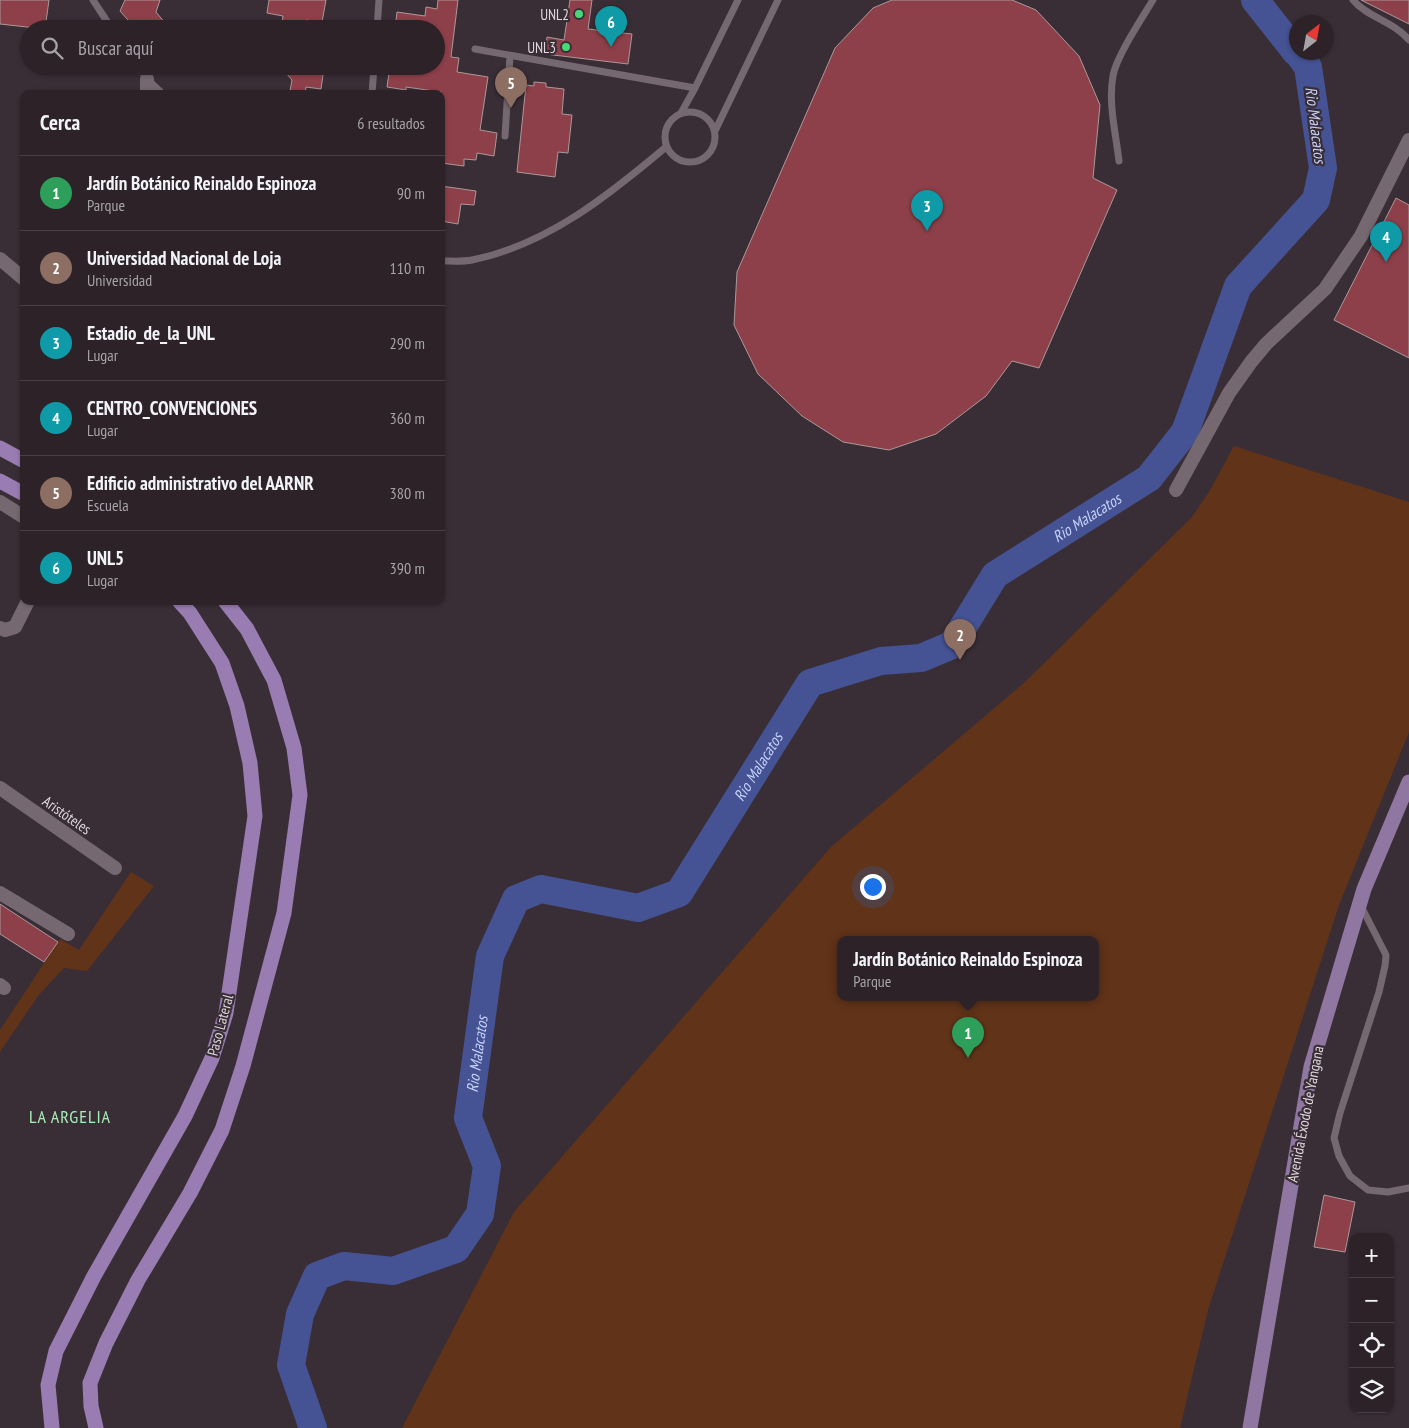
<!DOCTYPE html>
<html lang="es">
<head>
<meta charset="utf-8">
<style>
	:root { --surface:#2c2228; --page:#342a30; --text:#f1f3f6; --muted:#a6a4a8; --line:#483f45; --accent:#47d779 }
	body { margin:0; font-family:"PT Sans Narrow",sans-serif; background:var(--page); color:var(--text) }
	.controls { position:absolute; right:15px; bottom:15px; display:grid; overflow:hidden; border-radius:10px; box-shadow:0 1px 4px #0004 }
	.controls button { width:45px; height:45px; display:grid; place-items:center; padding:0; border:0; border-bottom:1px solid var(--line); background:var(--surface); color:var(--text); font:25px sans-serif }
	.compass { position:absolute; left:1289px; top:15px; width:45px; height:45px; border-radius:50%; background:var(--surface); box-shadow:0 1px 4px #0004; rotate:31deg }
	.you { position:absolute; left:872px; top:886px; width:18px; height:18px; margin:-12px; border:4px solid #fff; border-radius:50%; background:#1a73e8; box-shadow:0 0 0 8px #1a73e833 }
	.badge { display:grid; place-items:center; width:32px; height:32px; border-radius:50%; background:var(--accent); color:#fff; font-size:16px; font-weight:700 }
	.pin { position:absolute; translate:-50% -41px; filter:drop-shadow(0 1px 2px #0008) }
	.pin::after { content:''; position:absolute; top:26px; width:18px; height:15px; background:inherit; clip-path:polygon(0 0,100% 0,50% 100%) }
	.popup { position:absolute; left:837px; top:936px; width:262px; height:65px; box-sizing:border-box; display:grid; place-content:center; border-radius:10px; background:var(--surface); filter:drop-shadow(0 1px 4px #0005); font-size:16px; white-space:nowrap; color:var(--muted) }
	.popup b { font-size:19px; color:var(--text) }
	.popup::after { content:''; position:absolute; left:50%; top:100%; margin-left:-10px; border:10px solid transparent; border-top-color:var(--surface) }
	.list { margin:0; padding:0; list-style:none }
	h2 { display:flex; justify-content:space-between; align-items:center; height:65px; margin:0; padding:0 20px; font-size:21px }
	h2 small { font-size:16px; font-weight:400; color:var(--muted) }
	.list li { display:grid; grid-template-columns:32px 1fr auto; gap:15px; align-items:center; box-sizing:border-box; height:75px; padding:0 20px; border-top:1px solid var(--line) }
	.list b { display:block; font-size:19px; white-space:nowrap }
	.list p { margin:0; font-size:16px; white-space:nowrap; color:var(--muted) }
	.list em { font-size:16px; font-style:normal; color:var(--muted) }
	.icon { flex:none; width:28px; height:28px; fill:none; stroke:currentColor; stroke-width:2; stroke-linecap:round; stroke-linejoin:round }
	.map { position:relative; flex:none; width:1409px; height:1428px; overflow:hidden }
	.search { position:absolute; background:var(--surface); box-shadow:0 1px 4px #0004; left:20px; top:20px; width:425px; height:55px; display:flex; align-items:center; gap:12px; box-sizing:border-box; padding:0 18px; border-radius:28px; color:var(--muted); font-size:19px }
	.panel { position:absolute; background:var(--surface); box-shadow:0 1px 4px #0004; left:20px; top:90px; width:425px; height:515px; border-radius:10px }
	.map>svg:first-child { display:block }
	.green { fill:#613319; fill-rule:evenodd }
	.lines { fill:none; stroke-linecap:round; stroke-linejoin:round }
	.river { stroke:#455394; stroke-width:28 }
	.building { fill:#8e404a; stroke:#ab9899 }
	.service { stroke:#766871; stroke-width:7 }
	.minor { stroke:#766871; stroke-width:14 }
	.primary { stroke:#9077a2; stroke-width:15 }
	.trunk { stroke:#987cb2; stroke-width:15 }
	.poi-dot { fill:#47d779; stroke:#3a2e36; stroke-width:2 }
	.labels { text-anchor:middle; dominant-baseline:central; stroke-width:4.5; stroke-linejoin:round; paint-order:stroke }
	.poi-label { font-size:15px; fill:#dfd7dc; stroke:#3a2e36; text-anchor:end }
	.street-label { font-size:15px; fill:#dfd7dc; stroke:#3a2e36 }
	.water-label { font-size:16px; font-style:italic; fill:#c6d1f8; stroke:#3a2e36 }
	.quarter-label { font-size:18px; letter-spacing:1px; fill:#a9eeb9; stroke:#3a2e36 }
</style>
</head>
<body>
<div class="map">
<svg width="1409" height="1428" viewBox="0 0 1409 1428">
	<rect width="100%" height="100%" fill="#3a2e36"/>
	<path class="green" d="M1234 446 1409 502V732L1339 905 1208 1310 1180 1428H402L514 1212 831 847 1025 682 1192 517 1209 492ZM840 939H1096V997H840Z
		M131 872 154 886 87 971 64 968 38 996 0 1052V1030L60 939 79 950Z"/>
	<g class="lines">
		<g class="river">
			<path d="M1255 0 1296 52"/>
			<path id="s1" d="M313 1428 291 1365 300 1314 317 1276 344 1266 393 1271 456 1249 480 1214 487 1166 468 1118 490 956 516 899 541 889 638 908 679 893 810 683 881 661 921 658 952 645 995 575 1149 478 1185 432 1238 286 1316 200 1323 168 1308 67 1297 52"/>
		</g>
	</g>
	<path class="building" d="M0 0H49L45 29 0 24Z
		M125 0H160L156 12 170 29H136L120 11Z
		M269 0H326L322 22 306 20 304 29H281L283 16 267 13Z
		M438 0H458L451 57 459 58 457 72 488 77 480 130 497 133 494 156 477 153 476 160 464 159V166L441 163V92L406 87V90L387 87 390 66H436V29H395L397 12 425 16 426 7 437 9Z
		M570 0H592L588 29 632 34 628 64 545 54 547 37 564 40Z
		M892 0H1012L1036 10 1079 56 1100 105 1093 178 1117 190 1039 368 1012 361 986 396 936 434 889 450 843 442 802 416 758 374 734 325 737 272 835 48 873 8Z
		M1361 0H1409V24Z
		M280 66H317L324 68 321 89 306 87 305 93 290 91 292 80Z
		M534 82 546 83V87L564 89 562 114 572 115 568 153 558 152 555 177 517 172 526 85 534 86Z
		M441 186 476 191 474 205 461 204 458 224 441 221Z
		M1396 198 1409 205V358L1334 320Z
		M0 904 58 942 44 962 0 934Z
		M1324 1195 1355 1202 1345 1252 1314 1247Z"/>
	<g class="lines">
		<path class="service" d="M93 0 112 29
			M1353 0C1367 17 1393 21 1409 40
			M377 29 379 0
			M475 49 695 88
			M138 66 147 79 163 94
			M372 94 374 66
			M665 137a25 25 0 1 1 50 0a25 25 0 1 1-50 0Z
			M681 113 695 88 738 0
			M715 131 778 0
			M505 136 510 56
			M1119 161C1116 134 1108 104 1113 76 1116 57 1142 18 1153 0
			M441 261C451 261 462 262 472 260 547 245 609 195 666 147
			M1360 904 1386 955 1385 966 1379 992 1340 1113 1334 1138 1339 1156 1350 1176 1368 1190 1388 1192 1409 1188"/>
		<path class="minor" d="M147 94V79
			M0 259 24 279
			M1176 490 1229 393 1251 362 1266 344 1325 289 1361 236 1409 140
			M0 502 24 517
			M0 628 5 630 15 627 28 601
			M0 788 115 868
			M0 893 68 934
			M0 985 4 988"/>
		<path class="primary" d="M1250 1428 1311 1067 1364 889 1409 782"/>
		<path class="trunk" d="M0 448 24 461
			M0 481 24 494
			M52 1428 48 1385 56 1351 94 1276 185 1116 212 1058 226 1013 255 816 250 763 237 706 222 663 190 613 179 601
			M96 1428 91 1406 90 1383 106 1343 138 1280 190 1193 222 1130 243 1066 284 913 300 795 294 748 274 680 247 629 225 601"/>
	</g>
	<g class="poi-dot">
		<circle cx="579" cy="14" r="5"/>
		<circle cx="566" cy="47" r="5"/>
	</g>
	<g class="labels">
		<g class="poi-label">
			<text x="569" y="14">UNL2</text>
			<text x="556" y="47">UNL3</text>
		</g>
		<g class="street-label">
			<text transform="translate(67 815) rotate(35)">Aristóteles</text>
			<text transform="translate(220 1025) rotate(-75)">Paso Lateral</text>
			<text transform="translate(1305 1114) rotate(-79)">Avenida Éxodo de Yangana</text>
		</g>
		<g class="water-label">
			<text transform="translate(1316 125) rotate(83)">Rio Malacatos</text>
			<text stroke="none"><textPath href="#s1" startOffset="1429">Rio Malacatos</textPath></text>
			<text stroke="none"><textPath href="#s1" startOffset="992">Rio Malacatos</textPath></text>
			<text stroke="none"><textPath href="#s1" startOffset="512">Rio Malacatos</textPath></text>
		</g>
		<g class="quarter-label">
			<text x="70" y="1116">LA ARGELIA</text>
		</g>
	</g>
</svg>
<div class="controls">
<button>+</button>
<button>−</button>
<button><svg class="icon" aria-label="locate" viewBox="0 0 24 24"><circle cx="12" cy="12" r="6"/><path d="M12 2v4M12 18v4M2 12h4M18 12h4"/></svg></button>
<button><svg class="icon" aria-label="layers" viewBox="0 0 24 24"><path d="M12 4l9 5-9 5-9-5zM3 14l9 5 9-5"/></svg></button>
</div>
<svg class="compass" viewBox="-18 -18 36 36"><path d="M0-13l5 13h-10z" fill="#e53935"/><path d="M0 13l5-13h-10z" fill="#a6a4a8"/></svg>
<div class="you"></div>
<div class="pin badge" style="left:968px;top:1058px;background:#2e9e5b">1</div>
<div class="popup"><b>Jardín Botánico Reinaldo Espinoza</b>Parque</div>
<div class="pin badge" style="left:960px;top:660px;background:#8d6e63">2</div>
<div class="pin badge" style="left:927px;top:231px;background:#0f9aa8">3</div>
<div class="pin badge" style="left:1386px;top:262px;background:#0f9aa8">4</div>
<div class="pin badge" style="left:511px;top:108px;background:#8d6e63">5</div>
<div class="pin badge" style="left:611px;top:47px;background:#0f9aa8">6</div>
<div class="search"><svg class="icon" aria-label="search" viewBox="0 0 24 24"><circle cx="10" cy="10" r="6"/><path d="M15 15l6 6"/></svg>Buscar aquí</div>
<section class="panel">
<h2>Cerca<small>6 resultados</small></h2>
<ul class="list">
<li><span class="badge" style="background:#2e9e5b">1</span><div><b>Jardín Botánico Reinaldo Espinoza</b><p>Parque</p></div><em>90 m</em></li>
<li><span class="badge" style="background:#8d6e63">2</span><div><b>Universidad Nacional de Loja</b><p>Universidad</p></div><em>110 m</em></li>
<li><span class="badge" style="background:#0f9aa8">3</span><div><b>Estadio_de_la_UNL</b><p>Lugar</p></div><em>290 m</em></li>
<li><span class="badge" style="background:#0f9aa8">4</span><div><b>CENTRO_CONVENCIONES</b><p>Lugar</p></div><em>360 m</em></li>
<li><span class="badge" style="background:#8d6e63">5</span><div><b>Edificio administrativo del AARNR</b><p>Escuela</p></div><em>380 m</em></li>
<li><span class="badge" style="background:#0f9aa8">6</span><div><b>UNL5</b><p>Lugar</p></div><em>390 m</em></li>
</ul>
</section>
</div>
</body>
</html>
